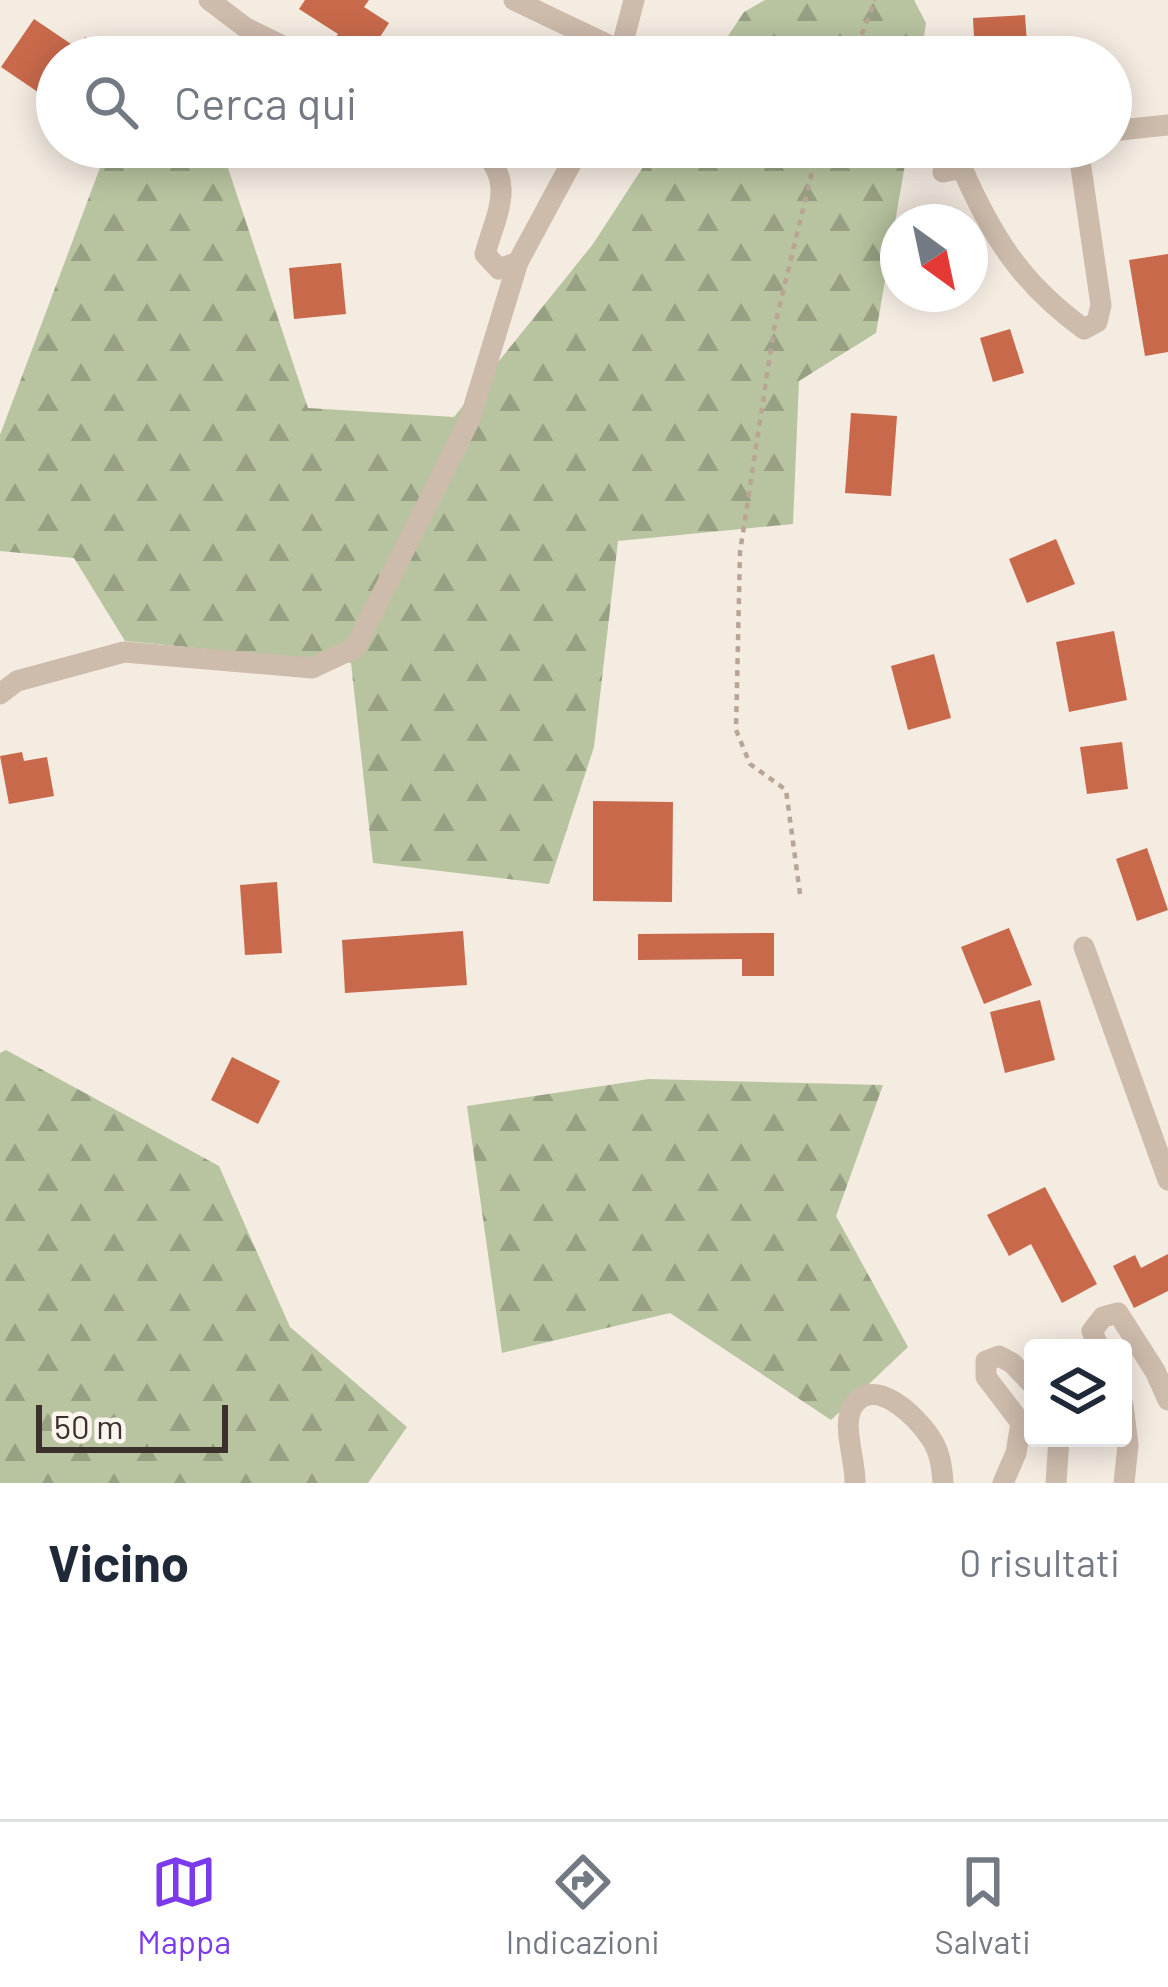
<!DOCTYPE html>
<html lang="it">
<head>
<meta charset="utf-8">
<style>
	:root { --surface:#fff; --page:#f2f2f3; --text:#1f2937; --muted:#747a83; --line:#e0e1e3; --accent:#7c3aed }
	body { margin:0; font-family:Barlow,sans-serif; background:var(--page); color:var(--text) }
	.controls { position:absolute; right:36px; bottom:36px; display:grid; overflow:hidden; border-radius:12px; box-shadow:0 6px 30px #0003 }
	.controls button { width:108px; height:108px; display:grid; place-items:center; padding:0; border:0; border-bottom:3px solid var(--line); background:var(--surface); color:var(--text); font:60px sans-serif }
	.compass { position:absolute; left:880px; top:204px; width:108px; height:108px; border-radius:50%; background:var(--surface); box-shadow:0 6px 30px #0003; rotate:147deg }
	.scale { position:absolute; left:36px; bottom:30px; width:192px; box-sizing:border-box; padding-left:12px; border:6px solid #3b302b; border-top:0; font-size:33px; line-height:42px; white-space:nowrap; color:#3b302b; -webkit-text-stroke:9px #fbf5ee; paint-order:stroke }
	.list { margin:0; padding:0; list-style:none }
	h2 { display:flex; justify-content:space-between; align-items:center; height:156px; margin:0; padding:0 48px; font-size:51px }
	h2 small { font-size:39px; font-weight:400; color:var(--muted) }
	.icon { flex:none; width:66px; height:66px; fill:none; stroke:currentColor; stroke-width:2; stroke-linecap:round; stroke-linejoin:round }
	.map { position:relative; flex:none; width:1168px; height:1483px; overflow:hidden }
	.search { position:absolute; background:var(--surface); box-shadow:0 6px 30px #0003; left:36px; right:36px; top:36px; height:132px; display:flex; align-items:center; gap:30px; box-sizing:border-box; padding:0 42px; border-radius:66px; color:var(--muted); font-size:45px }
	.sheet { height:336px; background:var(--surface) }
	nav { display:flex; justify-content:space-around; align-items:center; box-sizing:border-box; height:168px; border-top:3px solid var(--line); background:var(--surface); font-size:33px; color:var(--muted) }
	nav a { display:grid; justify-items:center; gap:6px }
	nav .on { color:var(--accent) }
	.map>svg:first-child { display:block }
	.forest { fill:url(#forest-firs) }
	.building { fill:#c8694b }
	.lines { fill:none; stroke-linecap:round; stroke-linejoin:round }
	.path { stroke:#b9a596; stroke-width:4.5; stroke-dasharray:6 6; stroke-linecap:butt }
	.minor { stroke:#cdbbac; stroke-width:21 }
</style>
</head>
<body>
<div class="map">
<svg width="1168" height="1483" viewBox="0 0 1168 1483">
	<defs>
		<pattern id="forest-firs" width="22" height="20" patternUnits="userSpaceOnUse" patternTransform="scale(3)"><rect width="22" height="20" fill="#b8c4a0"/><path d="M5 1l3.5 6h-7zM16 11l3.5 6h-7z" fill="#97a083"/></pattern>
	</defs>
	<rect width="100%" height="100%" fill="#f4ebe1"/>
	<path class="forest" d="M765 0H914L926 23 921 57H714L744 12Z
		M116 147H221L308 408 454 417 593 244 656 147H908L876 333 799 381 793 524 618 541 594 747 549 884 373 863 351 663 125 641 74 558 0 551V435L107 149Z
		M6 1050 219 1166 290 1327 407 1427 368 1483H0V1053Z
		M649 1079 883 1085 836 1216 908 1347 831 1420 670 1313 502 1353 467 1106Z"/>
	<path class="building" d="M305 0H369L364 7 389 23 367 57H349L330 45 338 34 299 9Z
		M1025 15 1028 57H975L973 18Z
		M34 19 77 48 85 37 114 57H57V105L1 67Z
		M1168 254V352L1145 356 1129 260Z
		M341 263 346 314 294 319 289 268Z
		M1010 329 1024 373 993 382 980 338Z
		M851 413 897 416 891 496 845 493Z
		M1056 539 1075 584 1027 603 1009 559Z
		M1114 631 1127 700 1069 712 1056 642Z
		M934 654 951 718 908 730 891 666Z
		M1122 742 1128 789 1087 794 1080 747Z
		M22 752 24 761 47 757 54 796 9 804 0 756Z
		M593 801 673 802 672 902 593 901Z
		M1147 848 1168 910 1137 921 1116 859Z
		M277 882 282 953 245 955 240 885Z
		M1009 928 1032 985 984 1004 961 947Z
		M463 931 467 985 345 993 342 940Z
		M774 933V976H742V959L638 960V934Z
		M1040 1000 1055 1060 1005 1073 990 1012Z
		M232 1057 280 1081 258 1124 211 1100Z
		M1045 1187 1097 1284 1062 1303 1031 1244 1009 1256 987 1215Z
		M1168 1254V1291L1134 1308 1113 1266 1135 1255 1141 1268Z"/>
	<g class="lines">
		<path class="path" d="M853 57 875 0
			M800 894 786 790 750 764 736 730 740 552 774 329 818 147"/>
		<path class="minor" d="M209 0 246 28 305 57
			M514 0 621 51
			M619 57 634 0
			M1111 131 1168 125
			M479 147C517 182 497 211 485 254L499 269 518 262 580 147
			M943 172 962 168C992 237 1022 284 1084 329L1097 322 1101 305 1078 147
			M0 694 17 681 124 652 312 668 355 648 470 419 518 262
			M1084 947 1168 1180
			M1099 1348 1092 1331 1103 1317 1118 1313 1155 1371 1168 1400
			M1123 1405 1128 1445 1124 1483
			M855 1483C856 1461 841 1425 853 1406 874 1374 917 1417 930 1437 940 1451 942 1467 943 1483
			M1003 1483 1016 1453 1021 1423 986 1377V1361L999 1356 1012 1363 1033 1385
			M1056 1483 1059 1438"/>
	</g>
</svg>
<div class="controls">
<button><svg class="icon" aria-label="layers" viewBox="0 0 24 24"><path d="M12 4l9 5-9 5-9-5zM3 14l9 5 9-5"/></svg></button>
</div>
<svg class="compass" viewBox="-18 -18 36 36"><path d="M0-13l5 13h-10z" fill="#e53935"/><path d="M0 13l5-13h-10z" fill="#747a83"/></svg>
<div class="scale">50 m</div>
<div class="search"><svg class="icon" aria-label="search" viewBox="0 0 24 24"><circle cx="10" cy="10" r="6"/><path d="M15 15l6 6"/></svg>Cerca qui</div>
</div>
<section class="sheet">
<h2>Vicino<small>0 risultati</small></h2>
<ul class="list">
</ul>
</section>
<nav>
<a class="on"><svg class="icon" aria-label="map" viewBox="0 0 24 24"><path d="M3 6l6-2 6 2 6-2v14l-6 2-6-2-6 2zM9 4v14M15 6v14"/></svg>Mappa</a>
<a><svg class="icon" aria-label="directions" viewBox="0 0 24 24"><path d="M12 3l9 9-9 9-9-9zM9 14v-3h6M13 9l2 2-2 2"/></svg>Indicazioni</a>
<a><svg class="icon" aria-label="saved" viewBox="0 0 24 24"><path d="M7 4h10v16l-5-4-5 4z"/></svg>Salvati</a>
</nav>
</body>
</html>
